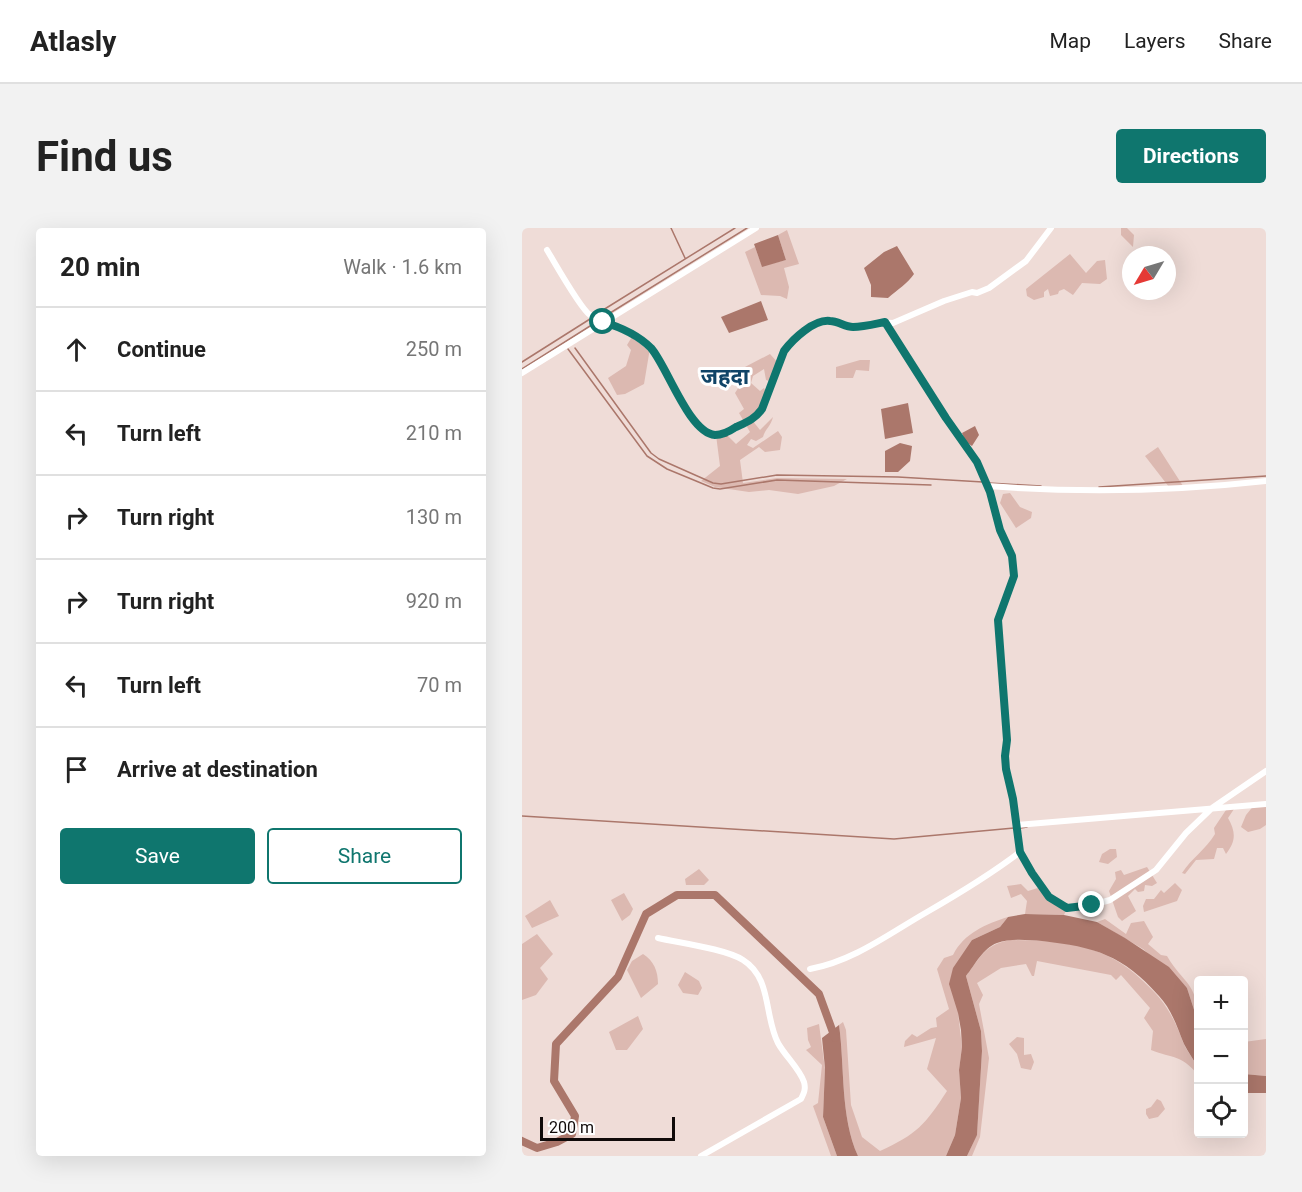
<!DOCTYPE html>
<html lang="en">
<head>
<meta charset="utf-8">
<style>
	:root { --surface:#fff; --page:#f2f2f2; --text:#222; --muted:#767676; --line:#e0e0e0; --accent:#0f766e }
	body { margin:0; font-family:Roboto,"Noto Sans Devanagari",sans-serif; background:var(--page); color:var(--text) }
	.controls { position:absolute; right:18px; bottom:18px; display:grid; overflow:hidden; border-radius:6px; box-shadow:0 6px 24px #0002 }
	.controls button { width:54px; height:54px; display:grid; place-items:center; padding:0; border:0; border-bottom:2px solid var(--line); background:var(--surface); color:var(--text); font:30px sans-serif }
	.compass { position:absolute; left:600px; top:18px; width:54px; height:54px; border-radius:50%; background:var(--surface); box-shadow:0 6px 24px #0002; rotate:232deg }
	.scale { position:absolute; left:18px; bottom:15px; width:135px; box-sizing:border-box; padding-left:6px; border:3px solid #100a09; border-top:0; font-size:16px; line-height:21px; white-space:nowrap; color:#100a09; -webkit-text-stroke:4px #fff; paint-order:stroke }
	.stop { position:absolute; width:18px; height:18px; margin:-14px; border:4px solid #0f766e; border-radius:50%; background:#fff }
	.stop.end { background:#0f766e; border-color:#fff; box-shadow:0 2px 6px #0008 }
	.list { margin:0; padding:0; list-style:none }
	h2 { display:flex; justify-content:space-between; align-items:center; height:78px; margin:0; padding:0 24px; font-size:26px }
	h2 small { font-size:20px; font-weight:400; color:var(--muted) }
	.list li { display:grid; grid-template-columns:39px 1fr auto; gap:18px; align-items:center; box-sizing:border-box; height:84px; padding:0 24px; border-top:2px solid var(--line) }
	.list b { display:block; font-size:22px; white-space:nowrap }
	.list em { font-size:20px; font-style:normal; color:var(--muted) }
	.actions { display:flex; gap:12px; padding:18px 24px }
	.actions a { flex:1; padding:14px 0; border:2px solid var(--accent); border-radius:6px; text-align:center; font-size:21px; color:var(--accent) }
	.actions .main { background:var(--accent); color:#fff }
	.icon { flex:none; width:33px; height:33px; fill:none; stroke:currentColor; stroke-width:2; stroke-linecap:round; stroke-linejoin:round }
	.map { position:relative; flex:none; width:744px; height:928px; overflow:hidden; border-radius:6px }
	header { display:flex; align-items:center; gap:36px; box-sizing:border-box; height:84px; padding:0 30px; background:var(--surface); border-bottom:2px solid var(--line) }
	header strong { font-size:28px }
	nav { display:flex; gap:33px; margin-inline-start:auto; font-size:21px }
	.intro { display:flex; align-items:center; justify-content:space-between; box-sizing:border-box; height:144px; padding:0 36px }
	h1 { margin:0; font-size:42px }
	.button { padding:15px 27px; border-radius:6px; background:var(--accent); color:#fff; font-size:21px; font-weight:700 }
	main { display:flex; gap:36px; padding:0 36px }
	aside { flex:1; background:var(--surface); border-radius:6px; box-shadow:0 6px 24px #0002 }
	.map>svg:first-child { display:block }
	.green { fill:#dcb9b1 }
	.water { fill:#ab776b }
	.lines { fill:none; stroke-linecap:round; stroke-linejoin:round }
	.stream { stroke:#ab776b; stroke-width:1.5 }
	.river { stroke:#ab776b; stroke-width:8 }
	.minor { stroke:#fff; stroke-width:6 }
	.route { stroke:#0f766e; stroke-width:8 }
	.labels { text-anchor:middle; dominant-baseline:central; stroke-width:6; stroke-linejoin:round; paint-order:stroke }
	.quarter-label { font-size:22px; font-weight:bold; fill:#104467; stroke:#fff }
</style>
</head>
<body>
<header>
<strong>Atlasly</strong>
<nav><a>Map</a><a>Layers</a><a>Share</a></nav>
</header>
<div class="intro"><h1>Find us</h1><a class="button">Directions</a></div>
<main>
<aside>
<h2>20 min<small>Walk · 1.6 km</small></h2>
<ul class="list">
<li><svg class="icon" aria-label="ahead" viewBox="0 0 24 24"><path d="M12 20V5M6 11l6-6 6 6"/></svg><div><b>Continue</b></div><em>250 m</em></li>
<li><svg class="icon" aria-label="left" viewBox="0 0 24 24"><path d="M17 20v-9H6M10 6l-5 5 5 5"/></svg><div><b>Turn left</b></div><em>210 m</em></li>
<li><svg class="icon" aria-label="right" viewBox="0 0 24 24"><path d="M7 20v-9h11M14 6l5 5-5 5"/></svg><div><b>Turn right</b></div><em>130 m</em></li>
<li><svg class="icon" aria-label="right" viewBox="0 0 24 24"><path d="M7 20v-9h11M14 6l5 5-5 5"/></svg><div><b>Turn right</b></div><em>920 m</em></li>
<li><svg class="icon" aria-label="left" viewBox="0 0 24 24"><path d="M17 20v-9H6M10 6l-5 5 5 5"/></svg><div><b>Turn left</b></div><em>70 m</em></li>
<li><svg class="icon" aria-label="arrive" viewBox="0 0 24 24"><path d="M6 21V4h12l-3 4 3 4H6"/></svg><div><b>Arrive at destination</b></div></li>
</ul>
<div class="actions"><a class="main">Save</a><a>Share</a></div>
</aside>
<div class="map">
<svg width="744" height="928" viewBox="0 0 744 928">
	<rect width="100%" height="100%" fill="#efdcd7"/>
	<path class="green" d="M599 0H605L612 7 611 19 599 7Z
		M265 2 277 36 262 40 267 59 265 71 258 68 239 67 223 24 233 19 240 38 264 32 256 7Z
		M548 26 564 45 575 33 583 32 585 51 578 56 560 55 551 67 542 61 537 63 536 66 528 68 526 61 522 64V69L512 72 505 68 504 61Z
		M111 107 128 120 122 156 103 166 95 167 86 150 104 138 109 122 105 117Z
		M248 126 257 136 250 154 244 152 242 141 231 148 229 155 238 163 242 160 245 166 240 181 230 192 238 202 251 189C249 198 243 201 241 209L234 213 229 211 225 217 231 220 256 203 260 209 258 222 243 224 237 219 218 232 221 255 255 250 325 251 312 258 276 266 247 262 227 264 193 259 179 253 198 238 194 207 203 205 214 216 228 204 217 185 222 181 213 165 224 148 221 140Z
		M338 132H348L347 143 334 142 331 150H314V139Z
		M636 219 661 258 647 259 623 228Z
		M488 265 498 279 510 284 509 290 494 300 478 275 481 266Z
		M733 576H744V597L738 601 726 604 719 599 724 587Z
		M714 578 706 590C714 604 714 613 704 626L701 620H695L692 631 674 632 663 646 660 645C669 631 684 621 693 606L692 600 706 579Z
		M588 621H594L595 629 586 636 577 634 580 626Z
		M625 639 635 655 630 658 623 657 622 663 616 664 613 661 606 668 614 683 600 693 596 689 587 663 594 651 593 644 599 642 602 647Z
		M177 641 187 652 182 657H164L163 651Z
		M653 655 660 662 655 673 622 684 621 678 624 671H632L639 662 642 665Z
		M499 656 506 663 519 659 545 680 542 687 503 686 505 673 499 666 489 670 485 658Z
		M102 665 111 681 108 687 100 693 89 672Z
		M28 672 37 688 10 700 3 688Z
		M486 689 478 699 450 712 436 785 440 819 437 842 439 870 433 907 424 928H336C318 888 323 840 317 797L321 794 324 802 329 877 340 909 358 923C395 906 403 897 425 863L405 841 414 810 382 819 383 813 390 806 395 809 409 800 415 799 414 790 427 781 415 741 422 730 431 727C442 705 464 696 486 689Z
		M583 691 604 706 609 695 622 693 631 709 626 716 639 727 645 728C662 757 676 754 676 794L665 760 621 721 575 694Z
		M15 706 31 726 18 740 26 751 14 767 0 772V716Z
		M488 712C540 713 582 715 621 753 642 772 651 787 661 814 665 825 676 834 676 847 659 826 651 831 629 822L631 803 622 790 628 780 599 747 594 752 589 747 515 733 512 748H510L504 736 479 740 455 755 461 767 457 776 467 830 458 909 450 928H445L455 906 460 823 459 803 444 748C459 729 462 717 488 712Z
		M121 726C132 733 136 743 136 756L119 770 105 742 110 733Z
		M163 744 177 753 180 760 176 767 161 765 156 757Z
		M116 788 121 801 105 822H94L87 804Z
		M297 796 303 841 301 889 315 928H309L291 878 296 875 300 837 284 822 289 819 286 812 285 800Z
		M495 809 502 810V827L509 826 512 834 509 842 499 840 495 826 487 816Z
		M744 811V848L722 846V814Z
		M635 871 639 873 643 881 636 889 627 891 624 886V881L629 879Z"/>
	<path class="water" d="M256 7 264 32 240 39 232 16Z
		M375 18 392 46C386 55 375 62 366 70L349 69V57L342 40 362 24Z
		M239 73 246 92 207 105 199 89Z
		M386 175 391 205 363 211 359 181Z
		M453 198 457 207 450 218 444 214 440 205Z
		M378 215 390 218 388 233 376 244H363V223Z
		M503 686 542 687 575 694 603 710 647 739 665 760 676 794V840C672 832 666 824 662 816 655 799 650 782 637 768 601 727 573 719 520 713 506 712 488 710 475 715 461 720 453 737 444 748L459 803 460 823 455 907 445 928H424L433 907 439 870 437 842 440 819 439 802 436 785 427 756 431 740 450 712 478 699 486 689Z
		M317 797C323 840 318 888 336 928H315L301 889 303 840 300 810Z
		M722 846 744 848V865H722Z"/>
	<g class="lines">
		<path class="stream" d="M149 0 163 30
			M73 87 213 0
			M80 90 225 0
			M79 99 90 100
			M53 120 129 225 137 231 191 255 199 256 255 247 376 249 461 254
			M46 121 125 228 145 241 191 260 198 261 255 252 409 257
			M0 134 68 91
			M0 141 76 93
			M192 209 205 208
			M467 255 519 258
			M577 259 744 248
			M0 588 372 611 492 600
			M499 600 505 599"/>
		<path class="river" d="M0 913 15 920 35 914 50 906 53 888 32 853 34 816 96 749 124 686 155 667H193L297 766 313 810"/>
		<path class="minor" d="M25 22C33 35 58 80 68 87 75 93 84 94 93 98 109 105 124 113 134 127 150 149 161 193 188 206 201 211 233 191 240 181L262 123C271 111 291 92 308 93 315 93 323 99 330 99 344 100 357 93 371 95L422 73 450 64 455 65 467 60 504 33 529 0
			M363 94 424 190 455 234 468 264 478 302 490 328 492 348 476 392 485 512 483 528 485 541 491 571 498 624 519 659 527 669 545 680 570 677 588 672 634 642 664 605 690 580 744 543
			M0 145 234 0
			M466 258C556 265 654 263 744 253
			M495 597 744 576
			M136 710C158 715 204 721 221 732 250 750 242 788 256 815 263 828 277 840 282 854 284 861 282 865 279 871L179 928
			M288 741C332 733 368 705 405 684 438 665 468 647 498 624"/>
	</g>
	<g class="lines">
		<path class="route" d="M81 94C98 99 116 107 129 120 145 138 167 205 193 207 201 207 208 203 214 199 225 194 233 191 240 181L262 123C271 111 292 91 308 93 316 93 323 99 331 99 341 99 353 96 363 94L424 190 455 234 468 264 478 302 490 328 492 348 476 392 485 512 483 528 484 541 491 571 498 624 510 645 527 669 545 680 570 677"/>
	</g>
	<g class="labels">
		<g class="quarter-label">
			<text x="203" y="148">जहदा</text>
		</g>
	</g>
</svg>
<div class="controls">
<button>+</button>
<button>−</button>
<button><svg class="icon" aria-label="locate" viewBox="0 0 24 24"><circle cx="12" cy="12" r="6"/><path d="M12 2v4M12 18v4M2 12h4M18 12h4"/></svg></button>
</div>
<svg class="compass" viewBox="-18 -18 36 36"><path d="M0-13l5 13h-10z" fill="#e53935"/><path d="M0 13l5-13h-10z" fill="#767676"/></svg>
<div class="scale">200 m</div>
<div class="stop" style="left:81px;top:94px"></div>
<div class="stop end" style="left:570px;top:677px"></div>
</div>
</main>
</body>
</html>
